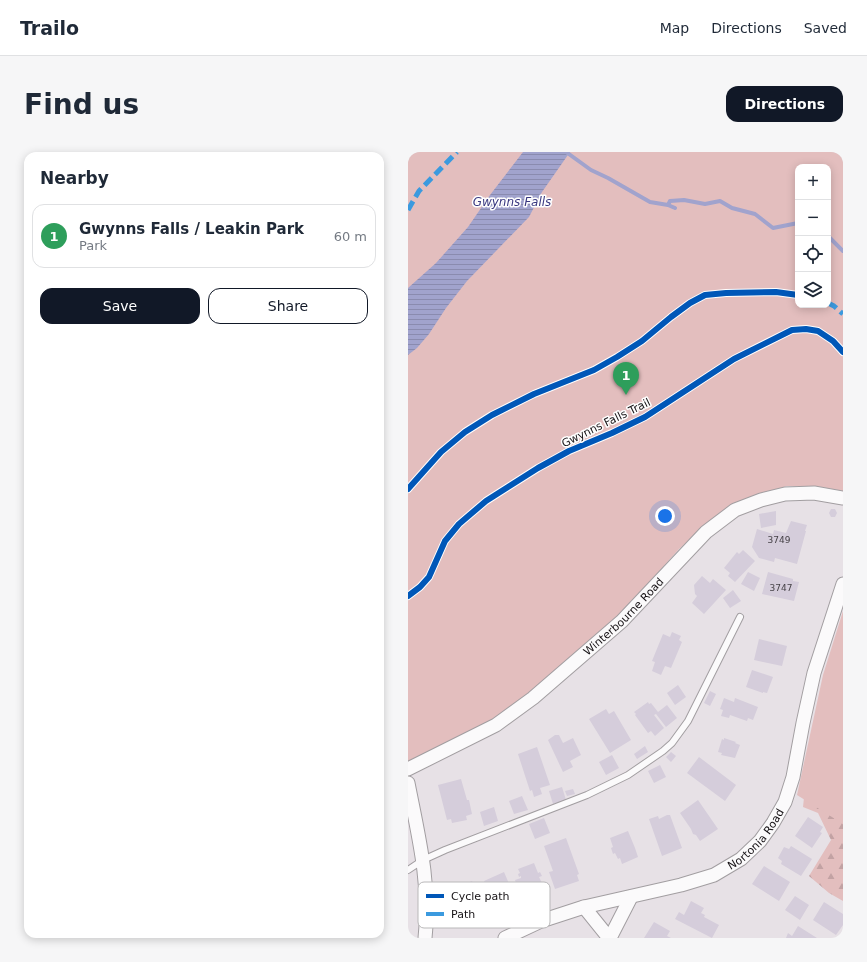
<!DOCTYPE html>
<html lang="en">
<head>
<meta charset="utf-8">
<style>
	:root { --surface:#fff; --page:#f6f6f7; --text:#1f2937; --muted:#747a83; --line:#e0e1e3; --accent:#111827 }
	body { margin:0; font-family:"DejaVu Sans",sans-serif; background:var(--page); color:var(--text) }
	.controls { position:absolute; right:12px; top:12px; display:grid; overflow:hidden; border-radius:8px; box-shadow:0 2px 10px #0003 }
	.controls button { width:36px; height:36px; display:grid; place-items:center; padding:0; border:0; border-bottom:1px solid var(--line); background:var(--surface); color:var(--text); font:20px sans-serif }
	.you { position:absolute; left:257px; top:364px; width:14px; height:14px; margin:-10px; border:3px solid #fff; border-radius:50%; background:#1a73e8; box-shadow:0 0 0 6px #1a73e833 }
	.badge { display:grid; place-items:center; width:26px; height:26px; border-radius:50%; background:var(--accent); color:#fff; font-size:13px; font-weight:700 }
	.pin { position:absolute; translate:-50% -33px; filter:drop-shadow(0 1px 2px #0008) }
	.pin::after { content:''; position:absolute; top:21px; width:14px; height:12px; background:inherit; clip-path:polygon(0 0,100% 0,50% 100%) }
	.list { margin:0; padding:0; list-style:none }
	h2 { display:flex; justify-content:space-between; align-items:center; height:52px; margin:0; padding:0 16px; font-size:17px }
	h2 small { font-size:13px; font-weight:400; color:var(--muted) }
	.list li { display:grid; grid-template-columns:26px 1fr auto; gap:12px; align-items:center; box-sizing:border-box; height:64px; margin:0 8px 8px; padding:0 8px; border:1px solid var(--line); border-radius:12px }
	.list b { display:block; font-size:15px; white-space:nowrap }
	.list p { margin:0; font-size:13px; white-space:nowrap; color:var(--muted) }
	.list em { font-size:13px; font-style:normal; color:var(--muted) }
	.actions { display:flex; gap:8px; padding:12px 16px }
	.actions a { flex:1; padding:9px 0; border:1px solid var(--accent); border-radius:12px; text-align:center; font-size:14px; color:var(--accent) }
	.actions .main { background:var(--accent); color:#fff }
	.icon { flex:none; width:22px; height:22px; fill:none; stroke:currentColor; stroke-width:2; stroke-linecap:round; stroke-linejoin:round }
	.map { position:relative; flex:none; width:435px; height:786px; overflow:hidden; border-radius:12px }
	header { display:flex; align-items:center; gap:24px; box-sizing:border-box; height:56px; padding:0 20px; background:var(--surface); border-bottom:1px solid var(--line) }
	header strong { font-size:19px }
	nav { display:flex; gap:22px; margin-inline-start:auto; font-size:14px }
	.intro { display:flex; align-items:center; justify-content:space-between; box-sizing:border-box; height:96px; padding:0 24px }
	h1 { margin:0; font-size:28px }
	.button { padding:10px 18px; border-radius:12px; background:var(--accent); color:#fff; font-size:14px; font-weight:700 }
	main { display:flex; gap:24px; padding:0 24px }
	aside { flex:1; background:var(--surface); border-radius:12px; box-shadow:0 2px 10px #0003 }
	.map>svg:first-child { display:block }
	.forest { fill:url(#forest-firs) }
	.park { fill:#e3bebe; fill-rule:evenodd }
	.water { fill:url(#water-rules) }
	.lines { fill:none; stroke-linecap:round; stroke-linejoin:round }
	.stream { stroke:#a1a3cd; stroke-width:4 }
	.building { fill:#d5cddb }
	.service-casing { stroke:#a29ea1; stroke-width:8 }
	.minor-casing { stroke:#a29ea1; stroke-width:15 }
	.service { stroke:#fbfafb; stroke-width:6 }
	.minor { stroke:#fbfafb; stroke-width:13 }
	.quiet { stroke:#3b9adf; stroke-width:5; stroke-dasharray:10 5; stroke-linecap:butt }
	.cycleway-casing { stroke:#fff; stroke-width:8 }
	.cycleway { stroke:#0057b8; stroke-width:6 }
	.labels { text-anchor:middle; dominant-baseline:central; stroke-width:3; stroke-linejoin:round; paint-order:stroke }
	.number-label { font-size:9px; fill:#464247 }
	.street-label { font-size:11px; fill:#171316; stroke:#fff }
	.water-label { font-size:12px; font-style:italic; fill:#393880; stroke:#fff }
	.key { fill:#fff; stroke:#b9b8b9; stroke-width:1 }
	.key-label { font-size:11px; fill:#171316 }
</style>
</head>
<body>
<header>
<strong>Trailo</strong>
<nav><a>Map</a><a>Directions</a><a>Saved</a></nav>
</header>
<div class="intro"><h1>Find us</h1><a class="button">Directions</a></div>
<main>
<aside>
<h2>Nearby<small></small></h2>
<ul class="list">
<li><span class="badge" style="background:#2e9e5b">1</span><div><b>Gwynns Falls / Leakin Park</b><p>Park</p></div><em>60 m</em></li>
</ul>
<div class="actions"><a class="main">Save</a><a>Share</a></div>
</aside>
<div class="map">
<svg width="435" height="786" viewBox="0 0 435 786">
	<defs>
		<pattern id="forest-firs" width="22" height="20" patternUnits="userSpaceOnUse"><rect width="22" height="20" fill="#e3bebe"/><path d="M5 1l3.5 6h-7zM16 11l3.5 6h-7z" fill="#c2a2a3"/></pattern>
		<pattern id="water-rules" width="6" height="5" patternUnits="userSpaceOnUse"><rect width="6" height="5" fill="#a1a3cd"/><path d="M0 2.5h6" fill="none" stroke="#8a8baf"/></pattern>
	</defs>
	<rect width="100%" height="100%" fill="#e7e1e6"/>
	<path class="forest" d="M435 466V749L421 741 401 724 423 688 410 661 395 655 397 636Z"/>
	<path class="park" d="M0 0H435V339L408 334H379L358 340 308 365 271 397 213 462 127 539 86 568 0 612ZM390 15H420V153H390Z
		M435 459V672L389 643 415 523Z"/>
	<path class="water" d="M115 0H162L134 40 121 65 59 129 38 156 21 182 9 196 0 203V136L28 111 60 75 82 43Z"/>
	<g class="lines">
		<path class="stream" d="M158 0 183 18 200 26 242 50 260 53 267 56
			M260 53 262 49 276 48 297 52 312 49 324 56 347 62 365 76 390 71
			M420 84 435 99"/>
	</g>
	<path class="building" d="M423 357H427L429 361 427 365H423L421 361Z
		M368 359V373L353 376 351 362Z
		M383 369 399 373 397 379H398L389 412 367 406 366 410 351 406 344 395 349 377 365 382 366 378 378 381Z
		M335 398 347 409 327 430 320 424 322 421 316 416 329 400 331 402Z
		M340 420 352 426 346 439 333 432Z
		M360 420 385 427V429L391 430 386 449 354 442Z
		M294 424 302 431 305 427 318 438 296 462 284 451 289 444 287 442 286 433Z
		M325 438 333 449 322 456 315 446Z
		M264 480 273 484 271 488 274 490 263 516 257 514 253 523 244 519 247 510 244 509 255 482 262 485Z
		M351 487 379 494 374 514 346 508Z
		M344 518 365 525 359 541 355 540V541L338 535Z
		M270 533 278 545 267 553 259 541Z
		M302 539 308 542 302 554 296 551Z
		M316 546 326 550 327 546 350 555 345 568 340 566 339 569 322 563 321 566 313 564 315 558 312 557Z
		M240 550 241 552 243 551 250 560 259 553 269 566 258 575 248 562 246 563 256 576 247 584 243 579 240 581 227 563 228 562 226 560Z
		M198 557 201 562 206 559 223 588 202 601 181 567Z
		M147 583H151L155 591 165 586 173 603 162 609 165 615 155 620 140 588Z
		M316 586 328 590 327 591 332 593 327 606 313 603 314 601 310 600 314 587 316 588Z
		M237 594 240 600 229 607 226 602Z
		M129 595 142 633 132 636 134 642 126 645 124 638 122 639 110 602Z
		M263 600 268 604 263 610 258 605Z
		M204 603 211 616 198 623 191 610Z
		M291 605 328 633 317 649 279 621Z
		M252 613 258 625 246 631 240 619Z
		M53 627 59 648H61L64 662 58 664 59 668 44 671 43 667 39 668 30 633Z
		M154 635 158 648 145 652 141 639Z
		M165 637 167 642 159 644 157 639Z
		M114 644 120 658 106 662 101 649Z
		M290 648 310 677 292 689 288 683 285 682 283 677 272 661Z
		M86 655 90 669 76 674 72 660Z
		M259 663H262L274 696 254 704 241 667 250 664 251 667Z
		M400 665 415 675 412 680 414 681 404 696 387 684Z
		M136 666 142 681 127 687 121 672Z
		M220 679 227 696 230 705 214 712 212 706 210 707 207 701 205 702 203 696 205 695 202 686Z
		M158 686 171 722 169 723 171 729 147 737 141 720 145 719 136 694Z
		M383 694 404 707 393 724 373 712 374 709 370 706 376 695 381 697Z
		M126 711 130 721 132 720 134 724 131 725 135 733 118 739 116 732 109 734 107 728 113 726V724L111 725 110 722 112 721 110 717Z
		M356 714 382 730 371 749 344 732Z
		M96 720 108 748 88 757 76 729Z
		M64 729 80 764 62 772 46 737Z
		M387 744 401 753 392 768 377 758Z
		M283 749 296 756 293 761 297 763 296 765 311 773 304 786 267 767 271 760 276 763Z
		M416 750 435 762V773L428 783 405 768Z
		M246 770 262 779 259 784 263 786H236Z
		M390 774 409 786H378L380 781 384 784Z"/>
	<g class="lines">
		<g class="service-casing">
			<path id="service" d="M0 718 15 708 37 698 179 643 220 623 255 599 264 591 280 569 332 465"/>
		</g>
		<g class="minor-casing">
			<g id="minor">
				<path id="s1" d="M0 617 88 573 125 546 214 469 298 380 327 358 353 348 377 342 406 341 435 346"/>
				<path d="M0 631C10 682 23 733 17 786"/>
				<path d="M176 755 201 786"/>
				<path id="s2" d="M97 786 133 769 176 755 273 733 306 723 333 707 352 689 365 671 377 650 385 625 395 571 406 521 435 432"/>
				<path d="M202 786 223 745"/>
			</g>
		</g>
		<use href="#service" class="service"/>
		<use href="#minor" class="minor"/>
		<path class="quiet" d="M0 58 11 39 49 0
			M420 151 426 154 435 162"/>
		<g class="cycleway-casing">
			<path id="cycleway" d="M0 337 33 300 57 280 84 263 126 242 186 218 209 205 234 189 263 165 282 151 297 143 318 141 368 140 390 143
				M0 444 12 435 21 425 37 389 51 372 78 349 130 316 161 299 204 281 237 265 326 207 384 178 398 177 410 179 425 189 435 200"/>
		</g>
		<use href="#cycleway" class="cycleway"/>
	</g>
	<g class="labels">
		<g class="number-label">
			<text x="371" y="388">3749</text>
			<text x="373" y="436">3747</text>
		</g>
		<g class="street-label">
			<text transform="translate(198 271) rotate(-26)">Gwynns Falls Trail</text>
			<text stroke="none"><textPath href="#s1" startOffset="266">Winterbourne Road</textPath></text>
			<text stroke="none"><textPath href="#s2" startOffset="275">Nortonia Road</textPath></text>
		</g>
		<g class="water-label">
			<text x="104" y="50">Gwynns Falls</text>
		</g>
	</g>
	<rect x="10" y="730" width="132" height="46" rx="6" class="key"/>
	<rect x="18" y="742" width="18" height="4" fill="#0057b8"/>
	<rect x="18" y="760" width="18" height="4" fill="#3b9adf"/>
	<g class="key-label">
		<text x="43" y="748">Cycle path</text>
		<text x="43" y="766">Path</text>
	</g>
</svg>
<div class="controls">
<button>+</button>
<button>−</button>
<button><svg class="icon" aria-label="locate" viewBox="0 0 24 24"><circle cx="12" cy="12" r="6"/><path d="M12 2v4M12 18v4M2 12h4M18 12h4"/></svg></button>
<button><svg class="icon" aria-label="layers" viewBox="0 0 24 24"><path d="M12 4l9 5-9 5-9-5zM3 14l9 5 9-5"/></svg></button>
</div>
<div class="you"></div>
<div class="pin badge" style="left:218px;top:243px;background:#2e9e5b">1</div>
</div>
</main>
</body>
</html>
